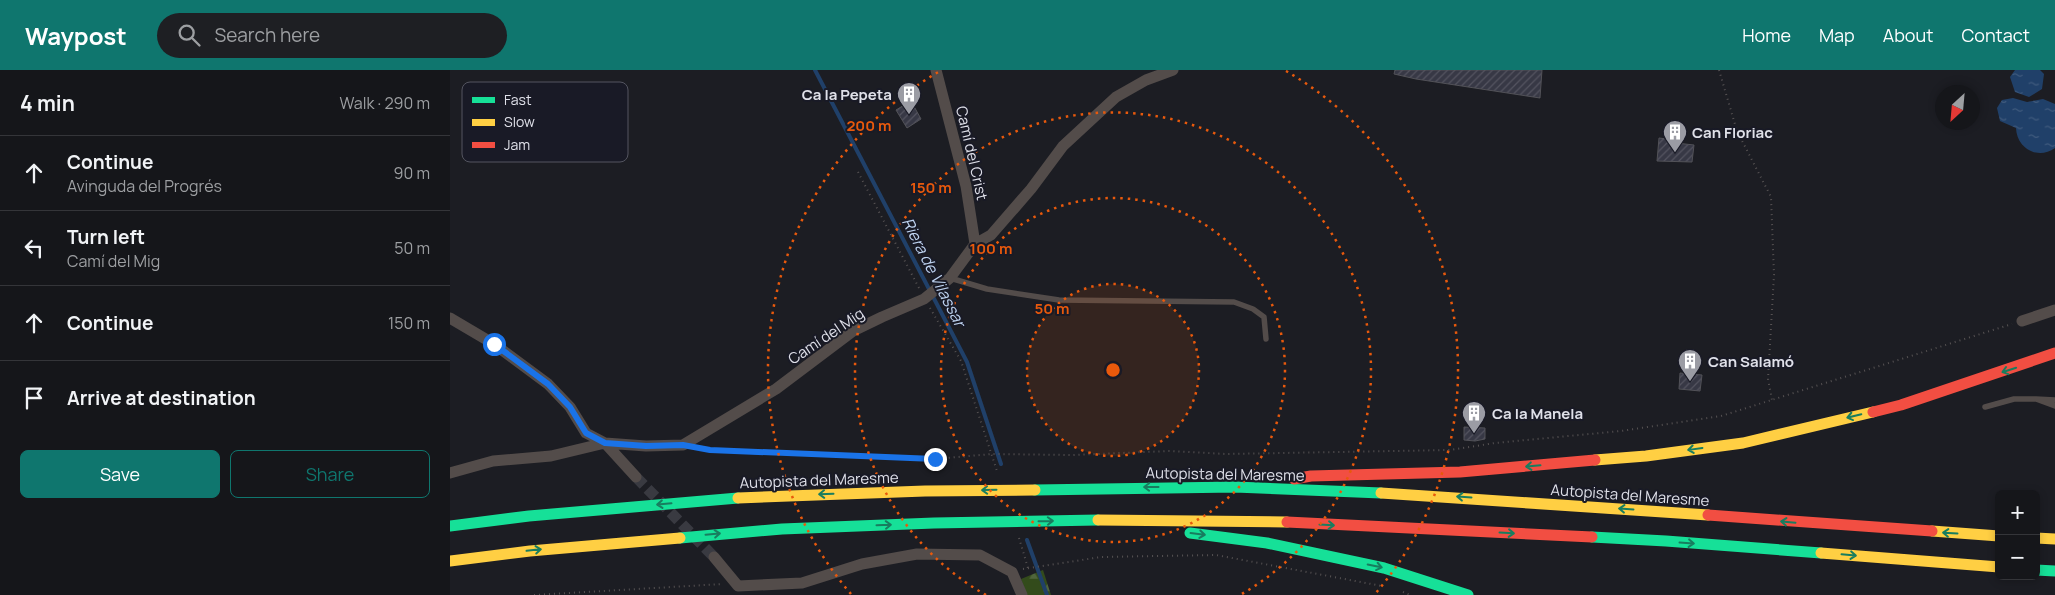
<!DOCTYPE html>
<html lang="en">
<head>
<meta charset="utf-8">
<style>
	:root { --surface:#15161a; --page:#1e1f23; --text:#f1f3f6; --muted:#9d9fa2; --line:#343539; --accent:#0f766e }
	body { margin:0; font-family:Manrope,sans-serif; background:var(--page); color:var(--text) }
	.controls { position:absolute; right:15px; bottom:15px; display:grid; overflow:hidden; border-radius:8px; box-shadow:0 2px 8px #0003 }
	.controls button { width:45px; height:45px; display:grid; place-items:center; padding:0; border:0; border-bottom:1px solid var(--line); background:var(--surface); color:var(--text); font:25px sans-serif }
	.compass { position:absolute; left:1485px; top:15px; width:45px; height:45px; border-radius:50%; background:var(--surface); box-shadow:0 2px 8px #0003; rotate:206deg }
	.stop { position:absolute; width:15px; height:15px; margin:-11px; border:4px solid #1a73e8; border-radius:50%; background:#fff }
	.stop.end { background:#1a73e8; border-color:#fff; box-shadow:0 1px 5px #0008 }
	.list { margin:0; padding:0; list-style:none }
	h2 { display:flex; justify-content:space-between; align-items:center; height:65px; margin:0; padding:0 20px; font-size:21px }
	h2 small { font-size:16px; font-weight:400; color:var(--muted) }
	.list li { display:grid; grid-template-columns:32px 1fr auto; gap:15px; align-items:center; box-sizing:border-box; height:75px; padding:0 20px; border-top:1px solid var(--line) }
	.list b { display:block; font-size:19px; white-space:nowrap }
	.list p { margin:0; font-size:16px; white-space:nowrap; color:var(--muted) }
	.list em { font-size:16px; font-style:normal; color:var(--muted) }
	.actions { display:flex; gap:10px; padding:15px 20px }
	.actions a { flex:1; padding:11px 0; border:1px solid var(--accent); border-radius:8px; text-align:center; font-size:18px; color:var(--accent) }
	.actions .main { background:var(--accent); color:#fff }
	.icon { flex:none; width:28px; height:28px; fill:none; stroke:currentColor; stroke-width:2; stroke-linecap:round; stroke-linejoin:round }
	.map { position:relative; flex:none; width:1605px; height:525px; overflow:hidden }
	header { display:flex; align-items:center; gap:30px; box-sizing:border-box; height:70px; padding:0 25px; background:var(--accent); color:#fff }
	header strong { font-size:24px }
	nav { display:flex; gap:28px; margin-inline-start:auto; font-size:18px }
	.search { width:350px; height:45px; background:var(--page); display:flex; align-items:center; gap:12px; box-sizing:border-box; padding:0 18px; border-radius:28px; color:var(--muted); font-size:19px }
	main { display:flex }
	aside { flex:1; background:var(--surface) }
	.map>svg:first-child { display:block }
	.forest { fill:url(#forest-firs) }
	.water { fill:url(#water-ripples) }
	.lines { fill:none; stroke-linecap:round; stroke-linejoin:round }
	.stream { stroke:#204069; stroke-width:4 }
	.building { fill:url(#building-hatch); stroke:#525258 }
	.street-tunnel { stroke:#393a41; stroke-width:11; stroke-dasharray:11 5.5; stroke-linecap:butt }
	.path { stroke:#565253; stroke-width:2; stroke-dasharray:1 4; stroke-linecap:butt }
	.lane { stroke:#534c4a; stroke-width:5.5 }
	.street { stroke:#534c4a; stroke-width:11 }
	.fast { stroke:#16e098; stroke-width:11 }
	.slow { stroke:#ffcf43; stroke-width:11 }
	.jam { stroke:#f24e42; stroke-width:11 }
	.oneway { stroke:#187d5f }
	.route { stroke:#1a73e8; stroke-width:6 }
	.ring { fill:none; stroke:#e8590c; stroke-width:2.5; stroke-dasharray:2.5 5 }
	.labels { text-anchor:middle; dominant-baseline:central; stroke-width:4; stroke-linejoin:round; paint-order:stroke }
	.poi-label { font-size:15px; font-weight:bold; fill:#dfe0e9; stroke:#191a26; text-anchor:start }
	.street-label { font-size:15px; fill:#dfe0e9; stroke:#191a26 }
	.water-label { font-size:16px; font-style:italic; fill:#bed3f0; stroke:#191a26 }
	.key { fill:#191a26; stroke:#545560; stroke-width:1 }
	.key-label { font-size:14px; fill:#dfe0e9 }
	.centre { fill:#e8590c; stroke:#191a26; stroke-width:2.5 }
	.ring-label { font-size:15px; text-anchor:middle; font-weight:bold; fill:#e8590c; stroke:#191a26; stroke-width:4; stroke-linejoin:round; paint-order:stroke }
</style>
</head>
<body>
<header>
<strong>Waypost</strong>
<div class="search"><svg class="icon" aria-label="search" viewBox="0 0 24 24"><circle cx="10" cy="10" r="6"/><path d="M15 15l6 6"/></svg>Search here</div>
<nav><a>Home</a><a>Map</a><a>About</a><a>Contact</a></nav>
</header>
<main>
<aside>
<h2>4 min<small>Walk · 290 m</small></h2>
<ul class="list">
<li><svg class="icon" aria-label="ahead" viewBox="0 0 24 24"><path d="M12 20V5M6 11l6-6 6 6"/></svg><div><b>Continue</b><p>Avinguda del Progrés</p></div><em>90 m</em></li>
<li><svg class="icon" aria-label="left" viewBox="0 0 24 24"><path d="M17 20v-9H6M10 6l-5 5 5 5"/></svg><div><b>Turn left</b><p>Camí del Mig</p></div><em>50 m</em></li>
<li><svg class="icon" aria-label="ahead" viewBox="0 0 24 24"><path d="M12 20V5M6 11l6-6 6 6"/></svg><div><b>Continue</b></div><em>150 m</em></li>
<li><svg class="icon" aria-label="arrive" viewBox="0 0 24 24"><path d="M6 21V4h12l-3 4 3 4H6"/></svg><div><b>Arrive at destination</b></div></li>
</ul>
<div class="actions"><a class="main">Save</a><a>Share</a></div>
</aside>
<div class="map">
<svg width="1605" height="525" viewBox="0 0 1605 525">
	<defs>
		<pattern id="forest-firs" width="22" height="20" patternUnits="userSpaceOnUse" patternTransform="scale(1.25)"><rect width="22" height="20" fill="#334b1b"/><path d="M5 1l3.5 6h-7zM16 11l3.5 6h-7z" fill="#50653c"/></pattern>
		<pattern id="water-ripples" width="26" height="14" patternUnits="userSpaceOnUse" patternTransform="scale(1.25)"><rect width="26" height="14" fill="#204069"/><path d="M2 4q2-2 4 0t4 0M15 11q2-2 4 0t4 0" fill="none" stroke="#405b7e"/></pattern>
		<pattern id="building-hatch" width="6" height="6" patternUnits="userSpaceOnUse" patternTransform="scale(1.25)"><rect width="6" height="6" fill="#373845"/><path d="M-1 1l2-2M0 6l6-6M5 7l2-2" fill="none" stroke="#545460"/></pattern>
	</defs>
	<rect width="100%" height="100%" fill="#1c1d23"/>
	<path class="forest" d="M593 500 601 525H577L571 509Z"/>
	<path class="water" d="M1565 0H1590L1594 4 1592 19 1579 27 1565 22 1560 7Z
		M1563 28 1577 32 1593 29 1605 34V78C1588 90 1567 79 1566 58L1550 51 1547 38 1552 30Z"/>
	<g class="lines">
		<path class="stream" d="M365 0 517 292 551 394
			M577 470 597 525"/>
	</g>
	<path class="building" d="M945 0H1092L1090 28 966 9 944 4Z
		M461 31 471 49 457 58 446 40Z
		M1209 68 1226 70V73L1244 75 1242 92 1207 91Z
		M1230 303 1252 305 1250 321 1229 319Z
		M1014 357 1035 358V369L1025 371 1014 370Z"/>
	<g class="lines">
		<path class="street-tunnel" d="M186 407 264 487"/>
		<path class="path" d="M1269 0 1287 61 1321 127 1324 205 1318 309 1322 330
			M408 102 469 218
			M480 238 511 291 547 401
			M249 378 485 389 542 384 623 385 719 381 776 384 1000 380 1045 373 1171 361 1271 346 1562 254
			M569 468 578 498
			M573 499 651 487 766 485 932 516
			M953 522 960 525
			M84 525 273 514"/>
		<path class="lane" d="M500 208 537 219 609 230 784 232 803 239 814 247 816 269
			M1605 330 1586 329 1605 336
			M1535 337 1564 329H1586"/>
		<path class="street" d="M486 0 516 116 525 174
			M0 248 44 274 98 314 120 337 136 363 155 373 186 407
			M1572 251 1605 240
			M0 403 43 391 101 386 155 373 196 376 233 375 326 319 403 261 432 247 474 229 500 208 525 174 541 165 581 119 613 76 666 27 696 10 723 0
			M264 487 288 516 352 513 412 494 467 484 530 485 562 502 572 525"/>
		<path class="fast" d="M585 420 785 417 931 423
			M0 456 79 446 288 428
			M740 463 817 473 934 498 1018 525
			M1142 467 1216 471 1371 483
			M230 468 332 459 484 453 648 450
			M1586 500 1605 501"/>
		<path class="slow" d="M1145 390 1196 386 1293 373 1423 342
			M931 423 1258 445
			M288 428 475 421 585 420
			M648 450 837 452
			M1482 461 1549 466
			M1586 468 1605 469
			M1371 483 1549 497
			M0 491 80 481 230 468"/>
		<path class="jam" d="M1423 342 1451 335 1605 283
			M844 409 861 406 1010 402 1145 390
			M1258 445 1482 461
			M837 452 1142 467"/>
	</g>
	<defs><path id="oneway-shaft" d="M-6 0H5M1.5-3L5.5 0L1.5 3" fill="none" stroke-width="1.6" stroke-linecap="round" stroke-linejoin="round" transform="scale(1.25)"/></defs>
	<g class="oneway">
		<use href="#oneway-shaft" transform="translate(1559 300) rotate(162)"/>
		<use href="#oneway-shaft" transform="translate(1404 346) rotate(167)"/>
		<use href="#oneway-shaft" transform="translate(1245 379) rotate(172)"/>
		<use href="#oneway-shaft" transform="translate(1083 396) rotate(175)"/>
		<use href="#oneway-shaft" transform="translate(701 417) rotate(180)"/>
		<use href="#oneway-shaft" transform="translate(539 420) rotate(179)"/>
		<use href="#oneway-shaft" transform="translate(376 424) rotate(178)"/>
		<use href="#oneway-shaft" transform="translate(1014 427) rotate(-176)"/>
		<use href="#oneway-shaft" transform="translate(214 434) rotate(175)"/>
		<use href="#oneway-shaft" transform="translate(1176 439) rotate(-176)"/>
		<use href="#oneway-shaft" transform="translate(596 451) rotate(-1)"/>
		<use href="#oneway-shaft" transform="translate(1338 452) rotate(-175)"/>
		<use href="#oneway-shaft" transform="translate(434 455) rotate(-2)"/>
		<use href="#oneway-shaft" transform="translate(877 455) rotate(3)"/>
		<use href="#oneway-shaft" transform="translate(1057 463) rotate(3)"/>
		<use href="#oneway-shaft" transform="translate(1500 463) rotate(-177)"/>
		<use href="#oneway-shaft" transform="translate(263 464) rotate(-5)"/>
		<use href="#oneway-shaft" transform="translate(748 464) rotate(7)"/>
		<use href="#oneway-shaft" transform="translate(1237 473) rotate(4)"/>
		<use href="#oneway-shaft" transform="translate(84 480) rotate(-6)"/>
		<use href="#oneway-shaft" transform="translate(1399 485) rotate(5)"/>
		<use href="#oneway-shaft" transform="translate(925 496) rotate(12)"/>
	</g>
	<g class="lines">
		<path class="route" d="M44 274 98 314 120 337 136 363 155 373 196 376 233 375 260 380 485 389"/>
	</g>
	<circle cx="663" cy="300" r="86" fill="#e8590c" fill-opacity=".12"/>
	<g class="ring">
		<circle cx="663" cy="300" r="86"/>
		<circle cx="663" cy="300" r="172"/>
		<path d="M536 525A258 258 0 1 1 790 525"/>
		<path d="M401 524A345 345 0 0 1 490 1M836 1A345 345 0 0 1 925 524"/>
	</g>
	<defs>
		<g id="building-pin" transform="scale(1.25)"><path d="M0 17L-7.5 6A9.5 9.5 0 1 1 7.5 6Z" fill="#9b9ca4" stroke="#191a26"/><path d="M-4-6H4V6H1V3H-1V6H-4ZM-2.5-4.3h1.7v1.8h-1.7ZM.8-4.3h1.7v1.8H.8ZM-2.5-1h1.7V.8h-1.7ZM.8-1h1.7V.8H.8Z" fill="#fff"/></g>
	</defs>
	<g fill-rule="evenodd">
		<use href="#building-pin" x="459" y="24"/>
		<use href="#building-pin" x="1225" y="62"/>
		<use href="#building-pin" x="1240" y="291"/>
		<use href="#building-pin" x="1024" y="343"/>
	</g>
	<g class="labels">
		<g class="poi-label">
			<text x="442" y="24" text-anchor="end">Ca la Pepeta</text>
			<text x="1242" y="62">Can Floriac</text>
			<text x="1258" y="291">Can Salamó</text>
			<text x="1042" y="343">Ca la Manela</text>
		</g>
		<g class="street-label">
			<text transform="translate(522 83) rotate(77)">Camí del Crist</text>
			<text transform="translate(376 266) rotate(-34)">Camí del Mig</text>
			<text transform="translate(775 404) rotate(1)">Autopista del Maresme</text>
			<text transform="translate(369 410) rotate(-2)">Autopista del Maresme</text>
			<text transform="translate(1180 425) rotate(4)">Autopista del Maresme</text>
		</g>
		<g class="water-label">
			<text transform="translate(484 202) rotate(63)">Riera de Vilassar</text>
		</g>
	</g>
	<rect x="12" y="12" width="166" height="80" rx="8" class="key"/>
	<rect x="22" y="27" width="23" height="6" fill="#16e098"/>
	<rect x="22" y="49" width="23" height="7" fill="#ffcf43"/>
	<rect x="22" y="72" width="23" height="6" fill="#f24e42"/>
	<g class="key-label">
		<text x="54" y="35">Fast</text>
		<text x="54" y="57">Slow</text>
		<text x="54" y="80">Jam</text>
	</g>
	<circle cx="663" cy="300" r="8" class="centre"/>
	<g class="ring-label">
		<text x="419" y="61">200 m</text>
		<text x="481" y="123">150 m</text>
		<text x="541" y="184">100 m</text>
		<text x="602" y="244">50 m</text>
	</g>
</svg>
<div class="controls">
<button>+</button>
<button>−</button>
</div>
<svg class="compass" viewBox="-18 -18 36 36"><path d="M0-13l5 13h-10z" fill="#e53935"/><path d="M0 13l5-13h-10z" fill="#9d9fa2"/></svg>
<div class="stop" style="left:44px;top:274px"></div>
<div class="stop end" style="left:485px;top:389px"></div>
</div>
</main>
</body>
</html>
